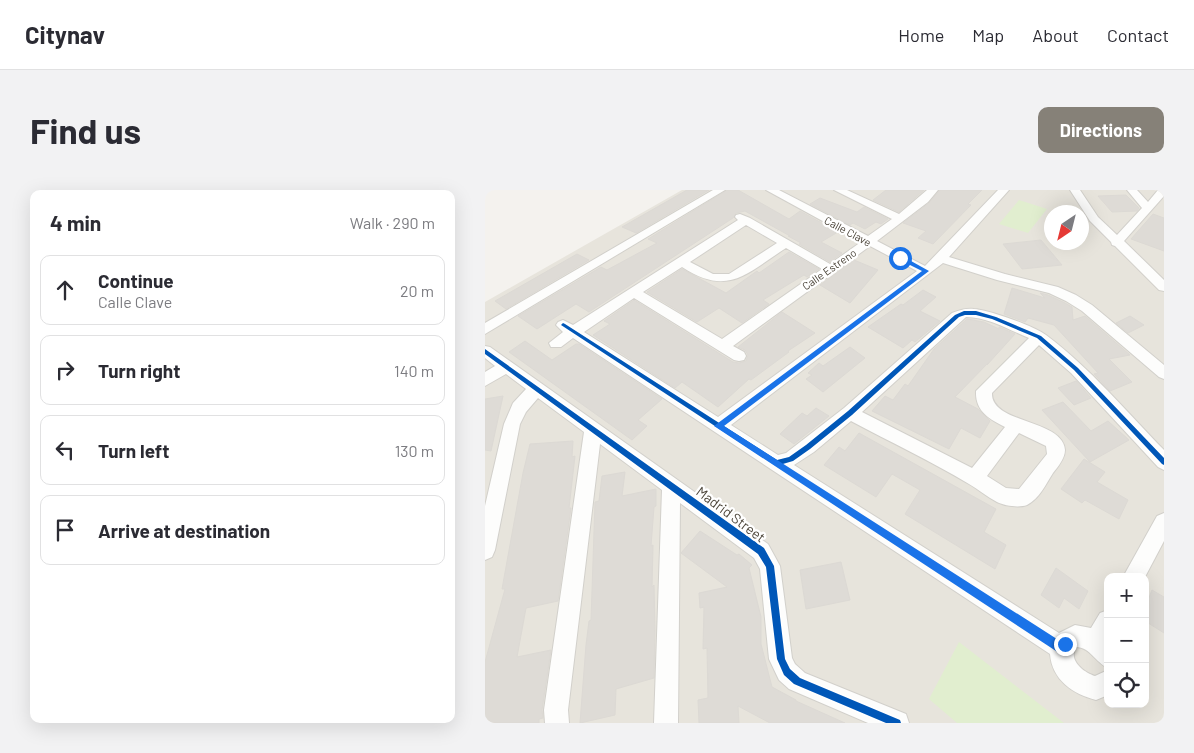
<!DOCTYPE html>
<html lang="en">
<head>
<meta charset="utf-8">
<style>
	:root { --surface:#fff; --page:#f2f2f3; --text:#2b2b33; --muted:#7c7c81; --line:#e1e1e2; --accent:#868178 }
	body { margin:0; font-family:Barlow,sans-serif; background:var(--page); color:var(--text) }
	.controls { position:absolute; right:15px; bottom:15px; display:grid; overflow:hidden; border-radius:10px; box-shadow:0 5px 20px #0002 }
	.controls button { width:45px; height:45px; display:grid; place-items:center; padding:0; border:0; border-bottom:1px solid var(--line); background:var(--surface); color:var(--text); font:25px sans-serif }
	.compass { position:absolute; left:559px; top:15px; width:45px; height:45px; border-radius:50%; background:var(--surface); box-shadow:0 5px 20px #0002; rotate:215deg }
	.stop { position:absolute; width:15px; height:15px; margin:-11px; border:4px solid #1a73e8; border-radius:50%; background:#fff }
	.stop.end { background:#1a73e8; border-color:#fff; box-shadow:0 1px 5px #0008 }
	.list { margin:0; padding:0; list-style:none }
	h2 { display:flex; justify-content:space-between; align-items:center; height:65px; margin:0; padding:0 20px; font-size:21px }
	h2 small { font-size:16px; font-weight:400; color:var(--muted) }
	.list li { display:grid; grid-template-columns:32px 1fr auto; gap:15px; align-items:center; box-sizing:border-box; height:70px; margin:0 10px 10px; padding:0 10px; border:1px solid var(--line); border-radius:10px }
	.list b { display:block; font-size:19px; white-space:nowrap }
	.list p { margin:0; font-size:16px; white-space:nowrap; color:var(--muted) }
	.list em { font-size:16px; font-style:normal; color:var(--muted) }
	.icon { flex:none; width:28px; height:28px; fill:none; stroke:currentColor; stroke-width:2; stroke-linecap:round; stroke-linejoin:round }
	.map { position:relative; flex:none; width:679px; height:533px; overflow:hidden; border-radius:10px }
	header { display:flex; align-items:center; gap:30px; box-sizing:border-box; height:70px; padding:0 25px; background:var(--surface); border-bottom:1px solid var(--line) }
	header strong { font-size:24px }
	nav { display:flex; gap:28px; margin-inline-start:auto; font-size:18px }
	.intro { display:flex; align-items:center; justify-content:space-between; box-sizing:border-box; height:120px; padding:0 30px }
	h1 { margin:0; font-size:35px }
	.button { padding:12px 22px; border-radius:10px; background:var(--accent); color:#fff; font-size:18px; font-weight:700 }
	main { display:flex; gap:30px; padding:0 30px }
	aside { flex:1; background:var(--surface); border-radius:10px; box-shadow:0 5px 20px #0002 }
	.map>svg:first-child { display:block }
	.residential { fill:#e7e4dc; fill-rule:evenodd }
	.green { fill:#e1eecf }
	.building { fill:#dedbd6; stroke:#dcd9d4 }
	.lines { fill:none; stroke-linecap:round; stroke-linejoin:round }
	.minor-casing { stroke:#d2d0cb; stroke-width:2 }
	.minor { fill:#fdfdfc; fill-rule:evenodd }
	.cycleway-casing { stroke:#fff; stroke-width:3 }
	.cycleway { fill:#0057b8; fill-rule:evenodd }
	.route { fill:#1a73e8 }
	.labels { text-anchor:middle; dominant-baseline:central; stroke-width:4.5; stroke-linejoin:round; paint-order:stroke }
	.far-street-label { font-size:11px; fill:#4b4439; stroke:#fff }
	.street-label { font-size:14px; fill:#4b4439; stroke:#fff }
</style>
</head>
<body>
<header>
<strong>Citynav</strong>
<nav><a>Home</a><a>Map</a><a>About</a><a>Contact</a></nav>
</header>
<div class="intro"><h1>Find us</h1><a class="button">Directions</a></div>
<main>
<aside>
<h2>4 min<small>Walk · 290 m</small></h2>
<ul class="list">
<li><svg class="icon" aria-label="ahead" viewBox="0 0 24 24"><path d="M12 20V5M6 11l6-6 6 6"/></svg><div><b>Continue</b><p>Calle Clave</p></div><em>20 m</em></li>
<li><svg class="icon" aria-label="right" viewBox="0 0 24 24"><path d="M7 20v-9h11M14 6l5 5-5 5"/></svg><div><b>Turn right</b></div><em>140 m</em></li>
<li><svg class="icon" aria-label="left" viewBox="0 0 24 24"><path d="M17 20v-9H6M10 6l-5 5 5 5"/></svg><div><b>Turn left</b></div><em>130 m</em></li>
<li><svg class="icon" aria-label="arrive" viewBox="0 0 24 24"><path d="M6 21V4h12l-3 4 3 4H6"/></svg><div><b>Arrive at destination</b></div></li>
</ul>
</aside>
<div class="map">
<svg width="679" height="533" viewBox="0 0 679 533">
	<rect width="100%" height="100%" fill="#f4f2ee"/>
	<path class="residential" d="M197 0H679V533H0V112ZM566 22H596V52H566ZM623 387H660V514H623Z"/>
	<path class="green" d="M534 10 562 19 543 43 514 34Z
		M474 452 579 533H472L444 509Z"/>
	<path class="building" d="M202 0H224L151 43 137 37Z
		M242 0H253L304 29 315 21 353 42 336 52 357 63 345 72 314 54 316 53 303 46H305L260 21 251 23 248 28 104 122 91 114 52 139 33 126 116 77 122 80 172 53 163 49Z
		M401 0H439L414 22 388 10Z
		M455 0H497L483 14 486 15 448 54 433 48 441 41 418 33 444 13Z
		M641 5 654 18 652 21 627 22 613 6Z
		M335 8 372 22 379 17 403 29 396 34 391 32 380 39 368 33 365 35 325 14Z
		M668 24 679 28V61L646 49Z
		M556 50 577 75 537 79 518 54Z
		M304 62 334 79 322 87 319 85 304 94 278 110 284 114 257 133 234 118 212 132 162 102 197 79 241 103 272 81 274 83Z
		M92 64 104 70 21 119 10 111Z
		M369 70 393 80 365 113 335 95Z
		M527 98 560 108 555 103 563 105 580 113 587 117 588 130 600 126 645 165 624 169 647 192 625 201 609 184 613 183 569 135 543 128 540 132 519 124Z
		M438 100 451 107 435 121 455 131 430 152 427 150 418 158 383 137 416 114 418 115Z
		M149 110 248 172 254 173 261 171 263 165 260 160 253 157 297 122 330 143 303 161 304 162 266 190 264 189 233 217 197 192 190 198 108 145 125 134 119 131Z
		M645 126 659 135 643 143 631 133Z
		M482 129 499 132 514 139V137L530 144 502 175 503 173 470 207 493 219 505 231 495 248 476 238 464 259 387 221 400 206 408 210 420 194 423 196 449 159Z
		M40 151 67 170 91 154H94L177 209 153 230 162 236 147 250 24 162Z
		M365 157 380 168 338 202 321 189 327 185 323 183 334 173 338 176Z
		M591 191 606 208 589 215 573 198Z
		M18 206 6 261 0 260V209Z
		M578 212 606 241 623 231 644 250 605 272 557 220Z
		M331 218 344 226 309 254 295 244 317 223 322 226Z
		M374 243 511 319 499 342 521 355 510 379 420 324 435 300 407 284 391 307 339 275 354 257 360 261Z
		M88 251 87 267 90 266 84 318H86L73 411 41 418 32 467 66 460 57 520 58 528 54 529V533H0V472L20 399H17L38 283 45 254Z
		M599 269 620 282 612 292 643 310 634 329 600 310 597 313 576 299Z
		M140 282 137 306 171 299V316L169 317 166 356 168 355 167 397 169 395 170 441 169 488 131 499 130 525 95 533 101 455 104 431 106 430 110 312 114 311 117 286Z
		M215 341 252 365 254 364 267 375 264 378 276 427V454L287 497 311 510V511L360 533H285L253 516 254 533H214L213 510 223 508 222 458 218 459 219 417 215 418 214 403 242 397 196 363Z
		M356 372 365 410 321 419 315 380Z
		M571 378 603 401 594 419 579 408 574 418 556 405Z
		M667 400 679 407V443L660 431V418Z"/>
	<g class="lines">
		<g class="minor-casing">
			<path id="minor" d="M228 0H240L0 144V133Z
				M281 0H294L383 46 407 29 349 0H362L414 24 442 0H453L443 12 392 51 440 76 513 0H524L464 67 520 84 573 97 591 105 607 115 679 175V189L674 187 597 121 581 111 564 103 512 90 458 73 246 235 293 265 301 263 359 218 467 123C475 120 481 118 489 119 504 120 549 136 561 145 605 178 641 221 679 260V280L673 277 586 183 554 155 507 203C506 234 578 229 580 260 580 268 573 277 568 283 561 294 554 309 542 315 534 318 520 316 512 312 502 307 493 299 484 294 446 271 405 252 366 231L329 262 309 275 574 443 590 435 606 438 615 423 623 420V478C611 473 605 457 591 457 583 470 598 482 610 486L623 480V505L611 510C588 504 567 490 565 464L88 148 76 157H66L64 153 78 142 71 135 73 132 78 130 88 135 253 30 250 27 251 25 255 24 265 28 345 74 376 52ZM261 35 292 53 244 84H228L205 72ZM385 56 432 81 233 227 99 142 149 108 249 170 254 171 259 170 261 166 259 162 248 156ZM301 58 337 79 237 149 158 102 197 77C243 107 261 84 301 58ZM481 127C503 127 524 140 544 148L491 201C490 221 504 229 520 237L487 278 377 222ZM534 243 561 256 562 264 534 299 521 298 502 286Z
				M585 0H595L613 27 632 45 657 18 642 0H652L663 12 673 0H679V6L639 51 679 90V101L674 100 630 56 627 55 626 52 605 31Z
				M0 156 5 157 283 354 295 376 307 468 310 474 320 483 421 524 424 533H383L304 499 294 490 284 469 275 379 269 368 195 313 193 533H169L177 300 115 254 83 520 84 533H60L59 520 99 242 53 208 41 222 35 234 10 360 7 367 0 370V316L19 234 28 213 41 199 21 184 0 196V182L10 176 0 168Z
				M679 323V351L660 387H638L672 326Z"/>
		</g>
		<use href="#minor" class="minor"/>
		<g class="cycleway-casing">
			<path id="cycleway" d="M479 121H491L511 127 556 146 593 178 679 268V275L677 274 589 180 552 148 507 129 491 125H480L474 127 367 225 325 259 308 271 291 276 76 135 78 133 80 134 292 270 304 267 321 255 363 221 470 125Z
				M0 159 279 358 289 376 300 469 305 479 315 488 415 530 416 533H401L309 494 299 485 292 469 281 377 273 364 0 164Z"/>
		</g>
		<use href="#cycleway" class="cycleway"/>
	</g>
	<path class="route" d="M413 66H417L444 81 239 236 575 451 580 448 583 450 585 454 582 463 578 464 574 463 229 236 437 81 413 69Z"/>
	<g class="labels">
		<g class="far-street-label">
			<text transform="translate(363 41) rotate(28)">Calle Clave</text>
			<text transform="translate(344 79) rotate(-35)">Calle Estreno</text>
		</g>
		<g class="street-label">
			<text transform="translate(246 324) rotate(37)">Madrid Street</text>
		</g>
	</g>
</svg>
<div class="controls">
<button>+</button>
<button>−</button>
<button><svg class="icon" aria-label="locate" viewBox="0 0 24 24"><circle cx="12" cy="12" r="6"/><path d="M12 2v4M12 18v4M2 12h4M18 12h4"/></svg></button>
</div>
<svg class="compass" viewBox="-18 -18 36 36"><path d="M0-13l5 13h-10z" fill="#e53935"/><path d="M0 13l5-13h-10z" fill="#7c7c81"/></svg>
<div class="stop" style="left:415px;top:68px"></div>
<div class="stop end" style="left:580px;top:454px"></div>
</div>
</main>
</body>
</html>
